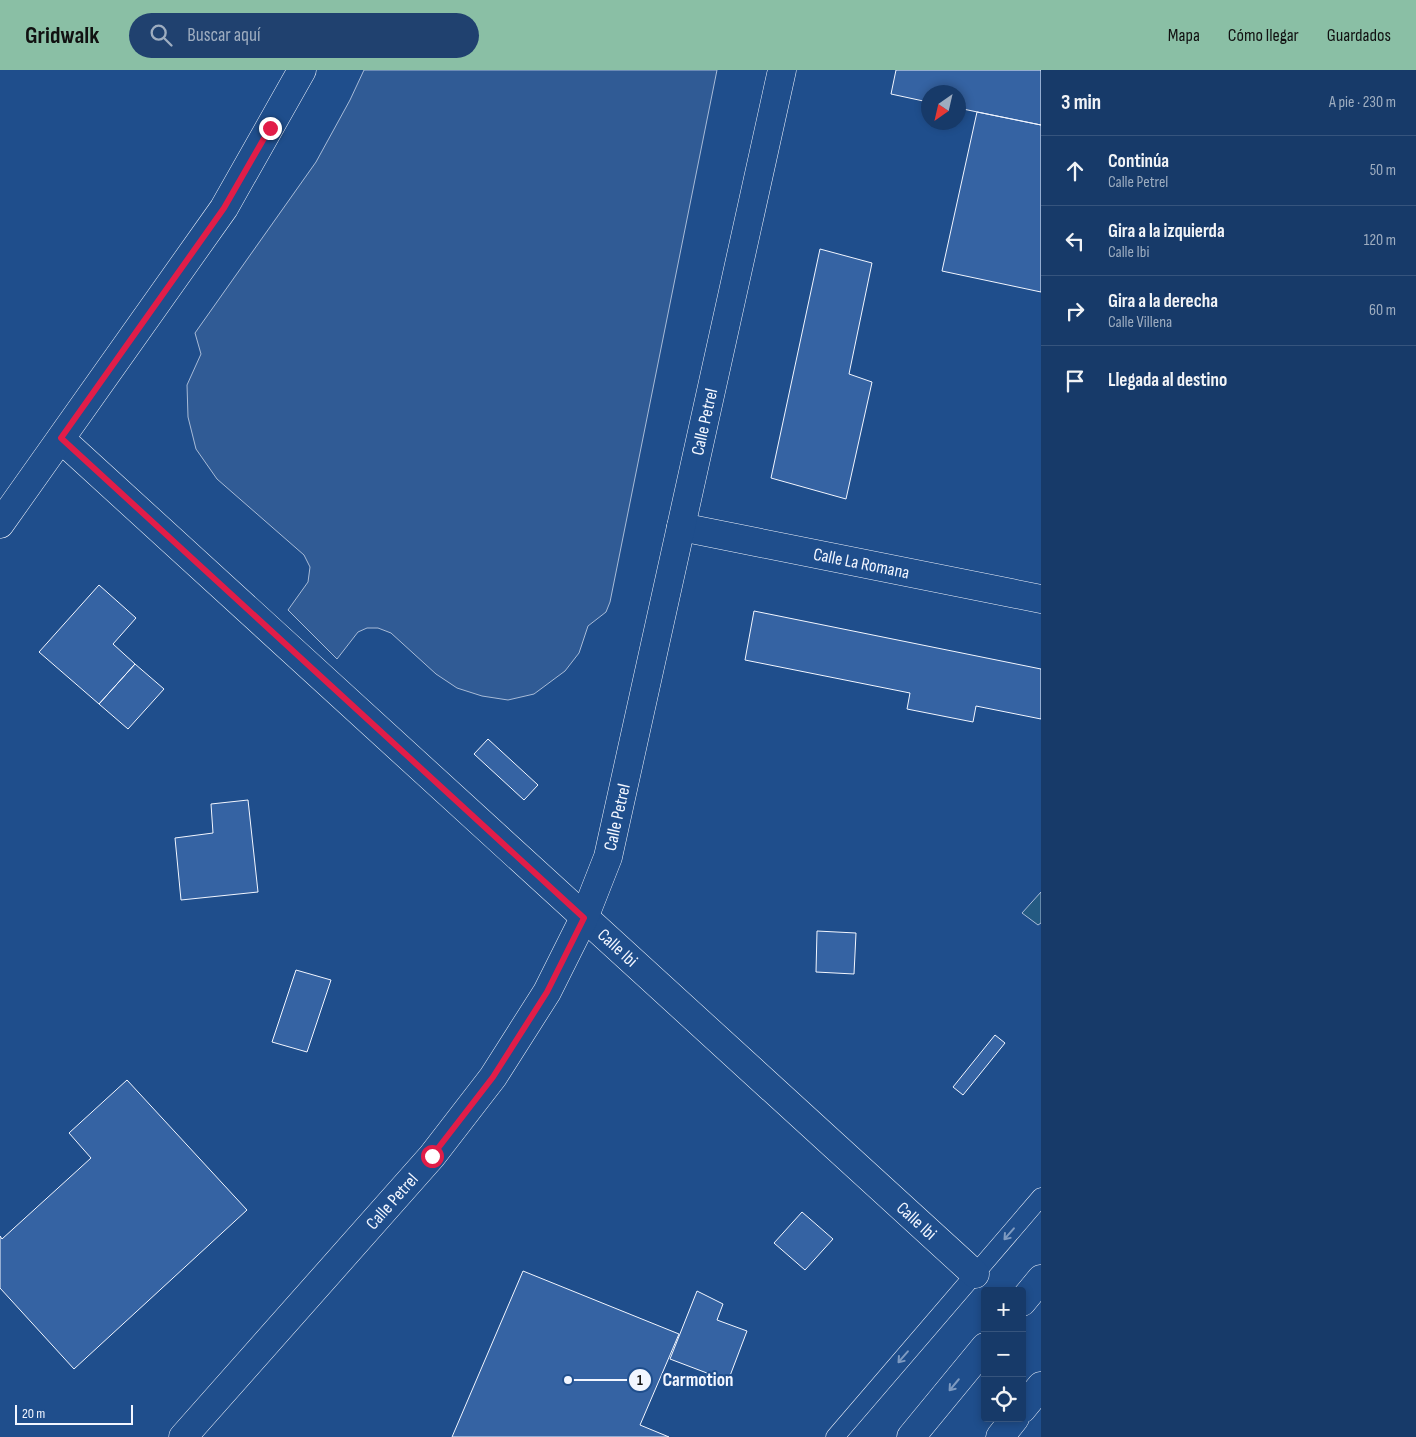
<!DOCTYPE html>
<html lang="es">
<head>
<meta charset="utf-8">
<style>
	:root { --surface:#173a69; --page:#20416f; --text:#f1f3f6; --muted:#9eadc0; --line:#36547d; --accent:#8abfa5 }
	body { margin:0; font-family:"Sofia Sans Condensed",sans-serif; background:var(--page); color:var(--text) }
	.controls { position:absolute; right:15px; bottom:15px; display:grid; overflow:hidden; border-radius:5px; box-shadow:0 2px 8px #0003 }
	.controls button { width:45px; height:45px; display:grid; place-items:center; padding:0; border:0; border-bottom:1px solid var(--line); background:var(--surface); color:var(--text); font:25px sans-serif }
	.compass { position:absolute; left:921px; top:15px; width:45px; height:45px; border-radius:50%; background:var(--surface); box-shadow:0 2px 8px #0003; rotate:214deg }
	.scale { position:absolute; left:15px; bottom:12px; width:118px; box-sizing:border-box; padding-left:5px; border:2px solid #f2f6ff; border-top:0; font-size:14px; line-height:18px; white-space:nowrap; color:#f2f6ff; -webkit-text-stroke:4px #1f4e8c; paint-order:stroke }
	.stop { position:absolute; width:15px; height:15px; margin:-11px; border:4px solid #e11d48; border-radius:50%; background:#fff }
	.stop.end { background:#e11d48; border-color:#fff; box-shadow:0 1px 5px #0008 }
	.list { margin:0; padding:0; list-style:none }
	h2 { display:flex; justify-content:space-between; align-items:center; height:65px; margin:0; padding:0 20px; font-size:21px }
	h2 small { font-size:16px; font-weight:400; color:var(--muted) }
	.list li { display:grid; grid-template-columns:32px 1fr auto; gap:15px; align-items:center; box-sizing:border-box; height:70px; padding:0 20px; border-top:1px solid var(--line) }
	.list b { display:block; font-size:19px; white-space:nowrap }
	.list p { margin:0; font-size:16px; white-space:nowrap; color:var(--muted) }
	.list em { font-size:16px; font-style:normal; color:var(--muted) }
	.icon { flex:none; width:28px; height:28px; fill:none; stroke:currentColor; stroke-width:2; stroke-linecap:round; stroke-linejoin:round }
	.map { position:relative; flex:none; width:1041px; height:1367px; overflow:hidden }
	header { display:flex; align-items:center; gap:30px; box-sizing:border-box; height:70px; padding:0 25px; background:var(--accent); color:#111 }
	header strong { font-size:24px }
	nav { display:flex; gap:28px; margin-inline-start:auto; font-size:18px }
	.search { width:350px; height:45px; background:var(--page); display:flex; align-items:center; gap:12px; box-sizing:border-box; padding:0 18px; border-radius:28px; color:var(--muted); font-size:19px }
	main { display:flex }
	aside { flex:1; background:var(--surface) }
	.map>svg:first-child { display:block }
	.green { fill:#245a82; stroke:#a8bbd7 }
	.parking { fill:#305b95; stroke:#a8bbd7 }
	.building { fill:#3563a3; stroke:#f2f6ff }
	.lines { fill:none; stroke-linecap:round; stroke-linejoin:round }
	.service-casing { stroke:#f2f6ff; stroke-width:19 }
	.minor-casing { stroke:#f2f6ff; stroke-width:29 }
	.trunk-casing { stroke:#f2f6ff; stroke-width:29 }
	.service { stroke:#1f4e8c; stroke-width:18 }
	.minor { stroke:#1f4e8c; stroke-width:28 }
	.trunk { stroke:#1f4e8c; stroke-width:28 }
	.oneway { stroke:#7e9ac0 }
	.route { stroke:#e11d48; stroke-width:6 }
	.labels { text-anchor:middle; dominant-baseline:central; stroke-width:4; stroke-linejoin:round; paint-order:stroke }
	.street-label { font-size:18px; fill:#f2f6ff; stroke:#1f4e8c }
	.leader { fill:none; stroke:#f2f6ff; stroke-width:2 }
	.callout-dot { fill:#f2f6ff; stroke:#1f4e8c; stroke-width:2 }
	.mark-label { font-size:15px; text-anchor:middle; font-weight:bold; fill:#111 }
	.callout-label { font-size:19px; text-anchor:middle; font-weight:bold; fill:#f2f6ff; stroke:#1f4e8c; stroke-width:4; stroke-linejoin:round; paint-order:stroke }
</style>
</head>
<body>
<header>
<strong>Gridwalk</strong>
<div class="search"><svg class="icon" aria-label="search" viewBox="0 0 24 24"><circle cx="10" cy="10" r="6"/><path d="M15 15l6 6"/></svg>Buscar aquí</div>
<nav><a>Mapa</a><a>Cómo llegar</a><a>Guardados</a></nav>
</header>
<main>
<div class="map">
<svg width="1041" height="1367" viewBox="0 0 1041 1367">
	<rect width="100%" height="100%" fill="#1f4e8c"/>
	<path class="green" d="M1041 822V853L1038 855 1022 843Z"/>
	<path class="parking" d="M364 0H717L610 532 606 542 588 556 579 583 565 601 534 624 508 630 482 626 457 618 436 604 391 563 378 558H367L358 562 337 589 288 540 308 512 310 497 304 485 217 409 196 379 188 347 187 315 201 284 195 263 316 92 350 30Z"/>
	<path class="building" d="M896 0H1041V55L958 38V22H928V32L891 24Z
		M977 42 1041 55V222L942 201Z
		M820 179 872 193 849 304 872 312 846 429 771 408Z
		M99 515 136 548 113 574 135 594 99 634 39 582Z
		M754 541 1041 599V649L976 636 973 652 907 639 910 623 745 590Z
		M135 594 164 619 128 659 99 634Z
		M488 669 538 715 524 730 474 684Z
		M248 730 258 822 181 830 175 768 213 763 211 734Z
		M817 861 856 863 854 904 816 902Z
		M296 900 331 910 307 982 272 972Z
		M995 965 1005 973 963 1025 953 1017Z
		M127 1010 247 1140 74 1299 0 1218V1166L2 1169 91 1088 69 1063Z
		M802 1142 833 1169 805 1200 774 1173Z
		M523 1201 679 1264 640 1355 669 1367H452Z
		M697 1221 723 1234 717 1250 747 1261 728 1311 670 1289Z"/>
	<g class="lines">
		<g class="service-casing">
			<path id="service" d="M835 1367 1041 1127"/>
		</g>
		<g class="minor-casing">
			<g id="minor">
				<path id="s1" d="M61 369 975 1204"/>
				<path d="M0 454 224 138 302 0"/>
				<path id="s2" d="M681 457 1041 529"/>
				<path id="s3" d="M183 1367 432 1086 493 1007 547 922 584 848 608 787 782 0"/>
			</g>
		</g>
		<g class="trunk-casing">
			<path id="trunk" d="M1022 1232 1041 1209
				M1022 1339 1041 1316
				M911 1367 985 1277
				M1000 1367 1015 1348"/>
		</g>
		<use href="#service" class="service"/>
		<use href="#minor" class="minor"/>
		<use href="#trunk" class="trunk"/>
	</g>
	<defs><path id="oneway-shaft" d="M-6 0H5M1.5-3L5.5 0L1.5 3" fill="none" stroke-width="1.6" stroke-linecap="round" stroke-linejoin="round" transform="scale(1.25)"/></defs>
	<g class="oneway">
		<use href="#oneway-shaft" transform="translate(1009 1164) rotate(131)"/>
		<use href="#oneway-shaft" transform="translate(903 1287) rotate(131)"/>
		<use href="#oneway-shaft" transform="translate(954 1315) rotate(130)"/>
	</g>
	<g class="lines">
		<path class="route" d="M270 58 224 138 61 368 584 848 547 922 493 1007 432 1086"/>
	</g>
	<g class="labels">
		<g class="street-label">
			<text stroke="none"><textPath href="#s3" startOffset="1170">Calle Petrel</textPath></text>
			<text stroke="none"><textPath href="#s2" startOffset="184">Calle La Romana</textPath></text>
			<text stroke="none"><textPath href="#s3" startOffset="765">Calle Petrel</textPath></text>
			<text stroke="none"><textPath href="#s1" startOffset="754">Calle Ibi</textPath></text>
			<text stroke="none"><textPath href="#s3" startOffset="315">Calle Petrel</textPath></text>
			<text stroke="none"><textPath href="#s1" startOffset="1159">Calle Ibi</textPath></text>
		</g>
	</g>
	<path class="leader" d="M568 1310L640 1310"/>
	<g class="callout-dot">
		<circle cx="568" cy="1310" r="5"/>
		<circle cx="640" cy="1310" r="12"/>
	</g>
	<g class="mark-label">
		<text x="640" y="1315">1</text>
	</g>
	<g class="callout-label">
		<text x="698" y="1316">Carmotion</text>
	</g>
</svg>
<div class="controls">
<button>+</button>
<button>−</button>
<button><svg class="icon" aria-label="locate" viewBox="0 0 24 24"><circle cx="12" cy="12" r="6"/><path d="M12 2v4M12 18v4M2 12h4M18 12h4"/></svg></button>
</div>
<svg class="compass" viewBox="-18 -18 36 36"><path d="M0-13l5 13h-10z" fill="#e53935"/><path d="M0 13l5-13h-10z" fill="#9eadc0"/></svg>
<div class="scale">20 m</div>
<div class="stop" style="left:432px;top:1086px"></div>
<div class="stop end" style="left:270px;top:58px"></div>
</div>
<aside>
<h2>3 min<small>A pie · 230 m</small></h2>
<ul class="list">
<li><svg class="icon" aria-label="ahead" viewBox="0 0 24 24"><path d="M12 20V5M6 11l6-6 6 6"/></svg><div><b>Continúa</b><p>Calle Petrel</p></div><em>50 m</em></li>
<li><svg class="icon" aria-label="left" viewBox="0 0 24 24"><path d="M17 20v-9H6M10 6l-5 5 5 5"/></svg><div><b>Gira a la izquierda</b><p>Calle Ibi</p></div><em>120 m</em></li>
<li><svg class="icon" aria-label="right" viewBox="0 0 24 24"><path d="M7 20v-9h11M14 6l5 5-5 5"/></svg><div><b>Gira a la derecha</b><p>Calle Villena</p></div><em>60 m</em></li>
<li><svg class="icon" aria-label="arrive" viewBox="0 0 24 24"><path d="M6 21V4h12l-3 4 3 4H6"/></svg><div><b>Llegada al destino</b></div></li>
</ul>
</aside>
</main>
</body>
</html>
